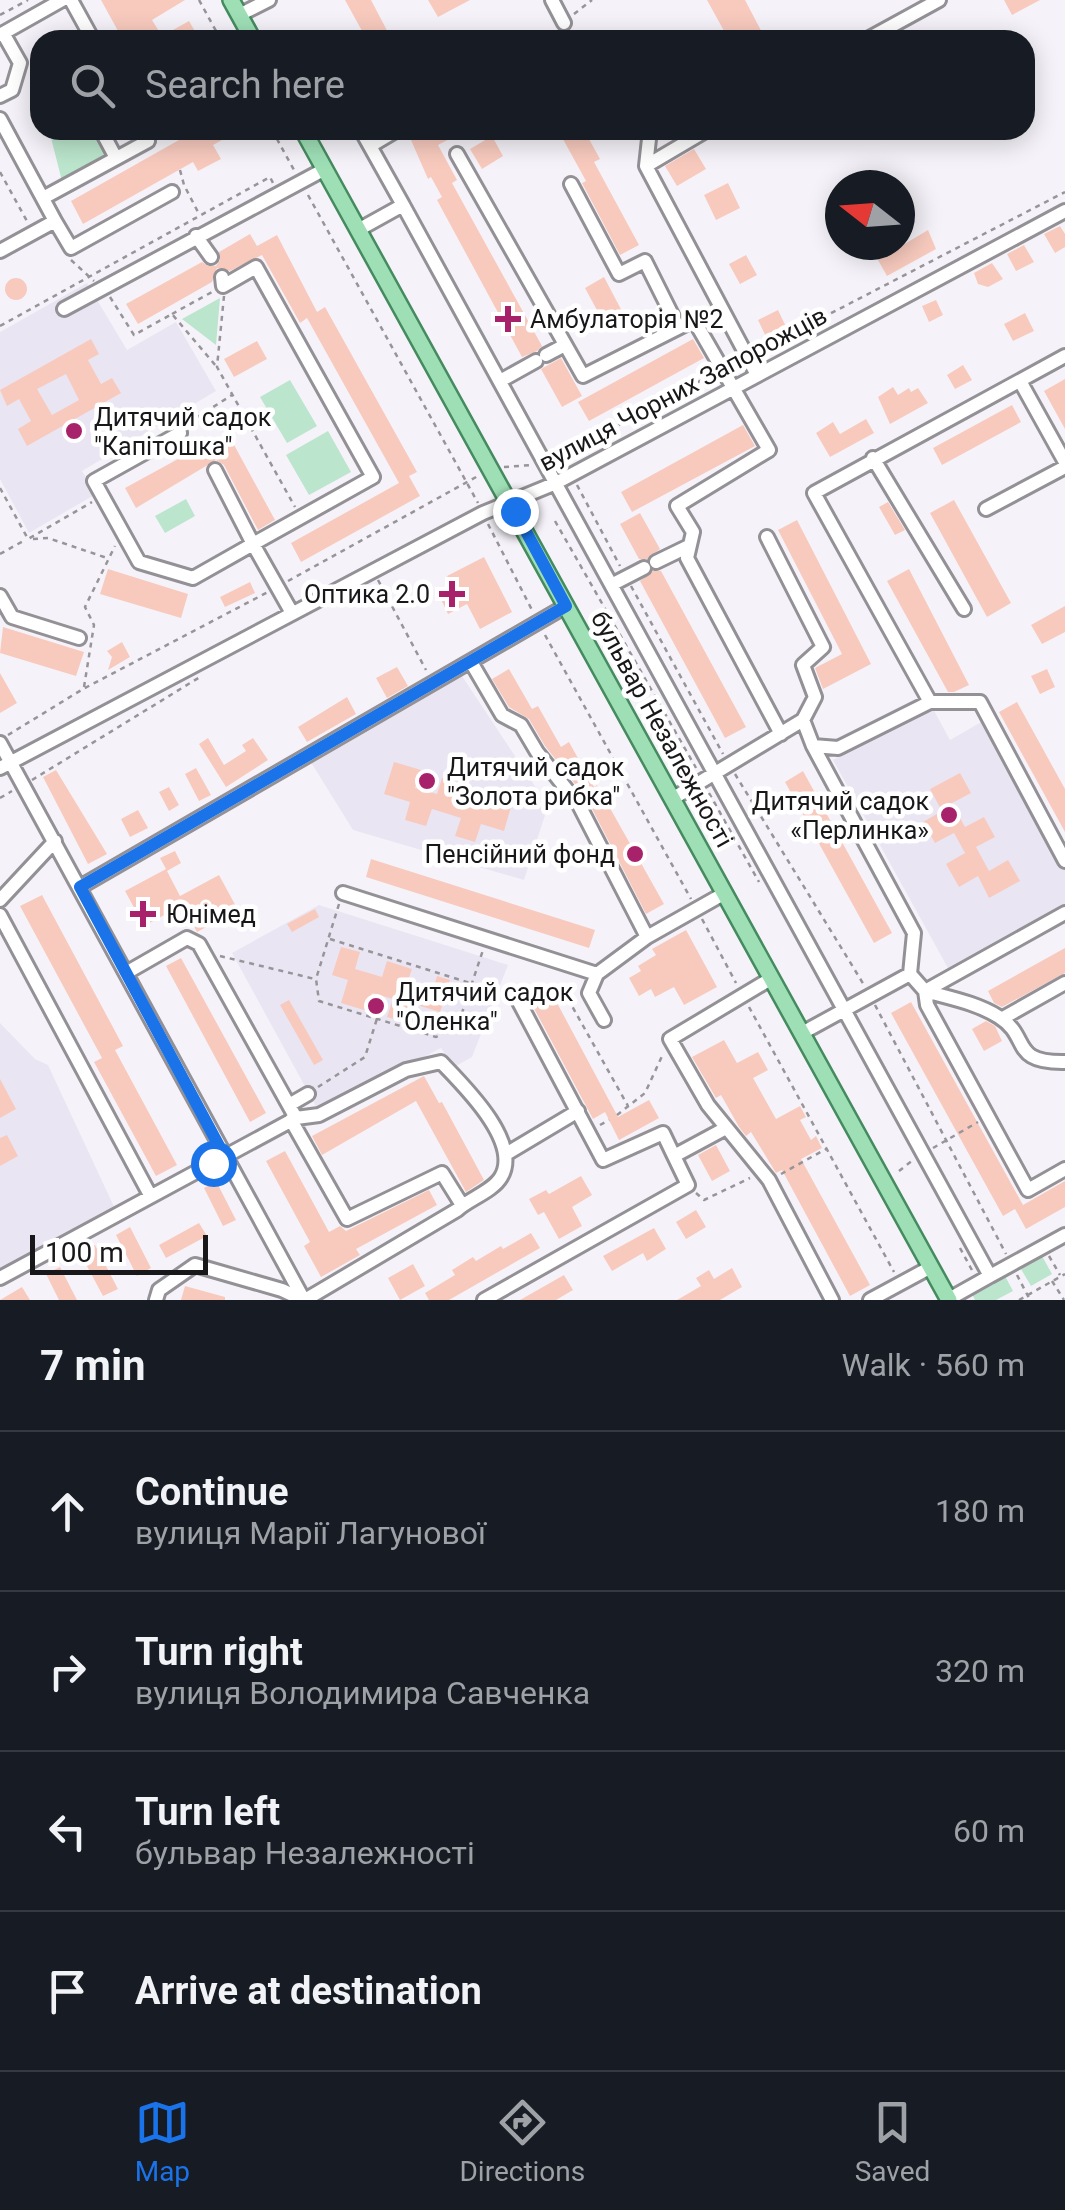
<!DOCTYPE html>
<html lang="en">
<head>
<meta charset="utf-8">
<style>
	:root { --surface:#171b24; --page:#242831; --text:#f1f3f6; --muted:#9ea1a6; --line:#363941; --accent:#1a73e8 }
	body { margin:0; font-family:Roboto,sans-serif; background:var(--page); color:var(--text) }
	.compass { position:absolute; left:825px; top:170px; width:90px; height:90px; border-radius:50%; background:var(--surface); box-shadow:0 5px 25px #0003; rotate:287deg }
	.scale { position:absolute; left:30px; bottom:25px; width:178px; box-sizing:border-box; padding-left:10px; border:5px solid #181719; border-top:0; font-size:28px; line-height:35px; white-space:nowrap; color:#181719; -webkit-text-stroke:8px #fff; paint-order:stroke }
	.stop { position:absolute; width:30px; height:30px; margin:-22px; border:8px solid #1a73e8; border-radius:50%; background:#fff }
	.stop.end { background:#1a73e8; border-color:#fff; box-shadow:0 2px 10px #0008 }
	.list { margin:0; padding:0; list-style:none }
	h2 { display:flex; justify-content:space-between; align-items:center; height:130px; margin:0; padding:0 40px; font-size:42px }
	h2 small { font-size:32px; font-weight:400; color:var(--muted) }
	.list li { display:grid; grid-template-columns:65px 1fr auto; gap:30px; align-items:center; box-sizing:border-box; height:160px; padding:0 40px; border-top:2px solid var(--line) }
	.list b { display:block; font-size:38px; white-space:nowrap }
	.list p { margin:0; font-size:32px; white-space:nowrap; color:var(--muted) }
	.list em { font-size:32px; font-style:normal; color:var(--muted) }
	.icon { flex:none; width:55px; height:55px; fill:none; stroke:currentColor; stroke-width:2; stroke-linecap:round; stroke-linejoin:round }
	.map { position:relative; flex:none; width:1065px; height:1300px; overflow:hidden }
	.search { position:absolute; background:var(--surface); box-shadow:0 5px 25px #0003; left:30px; right:30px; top:30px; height:110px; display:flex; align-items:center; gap:25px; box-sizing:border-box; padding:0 35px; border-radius:30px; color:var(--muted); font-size:38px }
	.sheet { height:770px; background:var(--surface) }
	nav { display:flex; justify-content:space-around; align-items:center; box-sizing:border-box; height:140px; border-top:2px solid var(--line); background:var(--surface); font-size:28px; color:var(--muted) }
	nav a { display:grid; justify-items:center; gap:5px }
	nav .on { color:var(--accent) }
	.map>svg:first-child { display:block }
	.built { fill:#eae5f2 }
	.green { fill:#bbe5cc }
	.building { fill:#f8cabe; fill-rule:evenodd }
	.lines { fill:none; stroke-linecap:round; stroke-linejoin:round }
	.minor-casing { stroke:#939196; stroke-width:18 }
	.major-casing { stroke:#458b5f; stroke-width:20 }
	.path { stroke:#979599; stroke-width:2.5; stroke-dasharray:5 5; stroke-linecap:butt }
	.minor { stroke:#fff; stroke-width:12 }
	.major { stroke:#9edfb6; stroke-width:15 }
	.route { stroke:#1a73e8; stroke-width:12 }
	.poi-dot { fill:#a7216b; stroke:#fff; stroke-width:4 }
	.labels { text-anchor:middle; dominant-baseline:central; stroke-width:9; stroke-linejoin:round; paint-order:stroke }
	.poi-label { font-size:25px; fill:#181719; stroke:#fff; text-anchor:start }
	.street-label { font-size:25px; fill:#181719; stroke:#fff }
</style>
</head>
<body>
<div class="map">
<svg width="1065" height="1300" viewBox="0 0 1065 1300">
	<rect width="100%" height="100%" fill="#f5f3f9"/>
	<path class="built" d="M87 283 127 350 176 322 216 391 82 471 96 494 29 533 0 479V332Z
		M458 670 548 806 524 880 353 830 307 756Z
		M931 705 950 740 983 721 1065 869V906L949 970 833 760Z
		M319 905 508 965 472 1057 454 1067 441 1048 319 1112 232 953Z
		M0 1023 35 1059 48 1065 117 1213 0 1278Z"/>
	<path class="green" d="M49 130H97L112 157 63 185Z
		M220 298 216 345 182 319Z
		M290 380 317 426 287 443 260 397Z
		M328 431 351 472 309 495 286 455Z
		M186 499 195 516 165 533 155 516Z
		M1042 1256 1052 1274 1031 1286 1021 1269Z
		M1005 1276 1013 1291 996 1300H975L972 1294Z"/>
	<path class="building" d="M101 0H185L152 20 162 36 189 21 200 40H123Z
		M345 0H371L392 40H367Z
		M428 0H470L438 17Z
		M707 0H745L766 40H729Z
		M1004 0H1040L1012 15Z
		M173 130H240L213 145 221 159 198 171 193 162 83 224 71 201 179 140Z
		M428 130H466L438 145 457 180 452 183 542 346 537 351 522 357 437 200 442 197 431 177 428 179 411 140Z
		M558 130H584L600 159 594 162 639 245 620 255 582 183 586 181Z
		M492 136 503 156 482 169 470 149Z
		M694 149 706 169 677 186 665 166Z
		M728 183 740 208 716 220 704 195Z
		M1060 226 1065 234V247L1055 253 1044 234Z
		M928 230 936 249 887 276 878 260Z
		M250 234 257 246 277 235 317 312 325 307 417 472 409 476 420 496 301 562 291 543 399 483 307 318 300 323 262 255 230 271 217 268 212 282 138 324 126 304 202 262 208 266H216L220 260 219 252Z
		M1024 245 1034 262 1016 271 1007 254Z
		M746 255 757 275 740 284 729 264Z
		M992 263 1003 279 988 287 978 284 974 273Z
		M604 277 624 315 605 325 585 288Z
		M5 289a11 11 0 1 1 22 0a11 11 0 1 1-22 0Z
		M936 300 943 315 929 322 922 306Z
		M778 310 788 331 768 341 758 320Z
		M1025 313 1034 331 1013 341 1004 324Z
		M91 339 99 354 88 360 101 384 112 378 121 393 27 446 18 429 31 421 19 399 7 406 0 390ZM66 374 79 400 52 415 37 389Z
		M693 339 704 358 589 421 578 402Z
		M257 341 267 359 234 377 224 359Z
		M561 358 582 396 562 407 541 369Z
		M963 365 972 380 955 389 947 375Z
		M1065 379V429L1044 391Z
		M893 387 898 395 909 388 911 392 918 388 928 403 890 424 878 397Z
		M1012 405 1021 422 942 465 933 448Z
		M866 419 874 433 830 457 816 433 833 422 840 434Z
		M743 425 755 446 632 512 621 492Z
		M209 442 215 453 233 443 275 520 258 530 224 465 216 460 136 508 125 488Z
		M954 500 1011 603 987 617 930 513Z
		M888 502 905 530 895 535 879 507Z
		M640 513 660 549 647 559H639L620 524Z
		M797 520 871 664 823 689 815 668 842 654 778 530Z
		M484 557 512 612 480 629 467 604 448 614 439 595 453 588 447 576Z
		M108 569 188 594 181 618 100 594Z
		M909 569 969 685 954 692H948L887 581Z
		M653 571H661L746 727 725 738 640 581Z
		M250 582 255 593 225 607 220 597Z
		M1065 606V632L1042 644 1031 625Z
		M3 627 84 652 76 676 0 653Z
		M122 642 130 657 108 670 112 657 107 651Z
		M397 667 408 686 387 698 376 678Z
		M509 669 532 709 538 706 561 747 569 742 594 787 597 785 664 904 646 914 587 799 545 746 529 719 509 707 492 679Z
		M1047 669 1055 687 1040 694 1031 676Z
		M0 673 17 703 0 713Z
		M347 697 356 714 307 742 298 727Z
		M1017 702 1065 789V832L999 712Z
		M208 738 224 765 246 751 242 745 253 738 268 760 226 787 199 744Z
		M394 762 421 770 415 788 437 794 442 778 468 786 464 800 487 807 491 793 513 800 504 831 481 824 475 842 455 836 461 818 432 809 426 826 405 820 410 802 384 794Z
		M196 768 211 795 199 801 185 774Z
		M56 770 107 854 88 864 43 777Z
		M803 771 892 933 874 943 785 782Z
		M960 773 971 793 952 803 965 827 984 817 995 837 976 847 989 871 1008 860 1020 881 989 898 978 876 959 887 946 864 965 853 954 833 935 843 923 822 942 811 930 789Z
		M169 787 179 805 169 811 159 792Z
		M138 810 148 828 130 837 121 819Z
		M175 851 181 863 167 871 180 896 219 875 238 910 197 932 183 905 144 926 125 891 166 869 160 858Z
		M371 859 595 930 589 948 366 877Z
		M42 895 123 1046 115 1050 177 1165 156 1176 94 1062 102 1058 20 906Z
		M315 909 319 917 292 932 287 924Z
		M686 930 717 987 684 1005 674 987 655 997 651 989 639 996 629 978 641 971 638 966 656 955 652 949Z
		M341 947 360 952 355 969 382 977 387 961 412 969 406 986 432 994 437 976 450 980 440 1012 417 1005 411 1024 387 1017 393 999 372 993 367 1011 341 1003 348 980 332 975Z
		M1065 948V973L1002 1007 994 1003 988 991Z
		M181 958 266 1113 250 1122 166 966Z
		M548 986 618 1117 649 1100 659 1118 619 1140 605 1112 593 1119 528 997Z
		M289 1000 323 1060 314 1065 280 1005Z
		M911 1002 1023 1205 1065 1181V1207L1026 1229 1015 1209 1003 1216 891 1013Z
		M986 1021 995 1026 1002 1041 984 1051 972 1029Z
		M724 1040 737 1063 758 1052 768 1070 753 1078 776 1119 800 1106 806 1117 800 1120 811 1140 816 1136 822 1148 801 1159 870 1285 850 1296 782 1170 776 1173 751 1132 746 1136 739 1127 721 1095 716 1098 692 1057Z
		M424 1076 439 1103 442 1102 484 1180 466 1192 416 1101 322 1155 312 1136Z
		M0 1079 16 1109 0 1118Z
		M7 1135 18 1156 0 1166V1138Z
		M716 1145 730 1171 712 1181 698 1155Z
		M285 1151 329 1232 340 1226 346 1231 429 1190 437 1205 356 1249 360 1255 321 1277 304 1246 310 1242 266 1161Z
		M581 1176 592 1195 572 1207 582 1226 559 1239 544 1212 538 1215 529 1199 546 1190 549 1194Z
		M216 1181 236 1220 223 1226 204 1188Z
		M696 1210 706 1227 686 1239 676 1222Z
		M199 1223 207 1236 166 1258 159 1245Z
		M130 1227 151 1268 137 1276 116 1235Z
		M654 1228 666 1249 647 1261 643 1253 612 1271 603 1256Z
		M531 1233 540 1248 449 1300H429L425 1293 455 1275 452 1270 473 1257 476 1261 501 1246 503 1249Z
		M95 1245 118 1289 103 1296 80 1253Z
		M413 1264 425 1286 400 1300 388 1278Z
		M60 1267 77 1300H59L46 1274Z
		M732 1268 742 1287 720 1300H677L701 1286 696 1278 709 1270 714 1279Z
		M564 1275 573 1290 556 1300H520Z
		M185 1286 225 1297V1300H181Z
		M22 1287 30 1300H0Z"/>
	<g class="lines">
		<g class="minor-casing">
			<path id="minor" d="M71 0 93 40
				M552 0 564 23
				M239 15 269 0
				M0 35 62 0
				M866 40 939 0
				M0 96 12 90 20 63 3 33
				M0 119 55 221
				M101 130 116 158
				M361 130 403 205
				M650 130 646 166 757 375
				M370 146 397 130
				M457 154 583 376 694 320 769 450 677 506 693 532 687 558 781 734
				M646 166 707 130
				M571 184 619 274 645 261 678 327
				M43 198 148 141 142 130
				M358 230 403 205 990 1276 949 1299
				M196 236 211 257
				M0 251 55 221 71 248 172 192
				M222 277 223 286 256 267 373 477 253 544 292 613
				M64 309 325 169
				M546 355 565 345
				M500 381 536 361
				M1020 381 1065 462
				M180 433 94 481 139 562 193 578 253 544 215 470
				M873 458 964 609
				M986 509 1065 467
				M656 562 689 546
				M613 584 644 568
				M0 596 12 617 79 638
				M471 662 502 715 521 725 537 752 579 805 647 937 725 893
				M930 702 814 493 1065 356
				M803 720 813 746 914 933 910 974
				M0 743 304 1300
				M813 746 838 748 930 702H980L1065 861
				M0 768 483 513 556 483 1065 211
				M672 799 803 720 815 697 803 665 823 647 767 537
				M80 887 566 606
				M343 893 597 974 647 937
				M0 900 55 841
				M0 915 150 1195
				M126 973 187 938 199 944 296 1118
				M597 974 589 993 604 1020
				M772 978 670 1039 708 1105 769 1180 832 1300
				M519 1002 603 1160 663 1133 674 1156
				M1003 1018 1065 983
				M802 1033 910 974 925 991 1065 913
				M1065 1062C1009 1063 1031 1037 999 1017 977 1003 950 998 925 991L927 1005 1028 1190 1065 1169
				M289 1105 308 1094
				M291 1120 347 1219 442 1173 462 1205
				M506 1154 578 1111
				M990 1276 1065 1235
				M0 1278 296 1118 319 1115 406 1070 441 1062C463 1085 522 1142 501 1177 493 1191 469 1199 457 1210L305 1300
				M156 1300 159 1290 195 1265 282 1290 303 1300
				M484 1300 688 1185 674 1156 726 1128
				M870 1300 931 1267"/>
		</g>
		<g class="major-casing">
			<path id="major" d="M231 0 253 40
				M303 130 949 1300"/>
		</g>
		<path class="path" d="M199 0 221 40
			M574 14 592 0
			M0 15 28 0
			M536 40 551 30
			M272 130 294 170
			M180 170 184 185 199 214
			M0 172 28 223
			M308 195 478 503
			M71 260 94 281
			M224 296 217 367 295 507
			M110 297 134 335 172 314 216 366
			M172 314 212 292
			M0 326 270 177 273 183
			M760 350 1065 192
			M188 423 232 395
			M557 458 713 374
			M504 467 531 465
			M577 485 620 566
			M0 488 28 539 92 502
			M555 521 696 768
			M488 524 532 610
			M33 539 48 538 107 558
			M0 554 25 540
			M378 580 426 670
			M288 581 478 476
			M631 586 723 754
			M545 635 691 899
			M84 687 94 625 85 607 115 546
			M8 735 83 689 268 592
			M735 774 864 985
			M32 780 200 677
			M709 793 759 882
			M0 798 12 791
			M339 904 316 979 319 1001 436 1037 458 1025 483 950
			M702 919 736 983
			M330 939 470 983
			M220 956 315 979
			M563 990 628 1106
			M875 1005 1006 1254
			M749 1007 894 1272
			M318 1087 365 1057 384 996
			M617 1115 645 1093 663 1054
			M600 1125 609 1120
			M933 1148 978 1122
			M899 1171 913 1160
			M781 1174 826 1149
			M696 1193 704 1200 750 1178
			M960 1248 973 1272
			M1049 1256 1060 1275
			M1017 1275 1030 1300
			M1052 1281 1064 1300
			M1019 1300 1065 1274"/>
		<use href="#minor" class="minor"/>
		<use href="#major" class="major"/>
	</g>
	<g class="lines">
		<path class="route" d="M213 1163 225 1157 80 887 566 606 515 511"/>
	</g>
	<g class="poi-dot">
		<path d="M503 304h10v10h10v10h-10v10h-10v-10h-10v-10h10z"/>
		<circle cx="74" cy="431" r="10"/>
		<path d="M447 579h10v10h10v10h-10v10h-10v-10h-10v-10h10z"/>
		<circle cx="427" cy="781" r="10"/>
		<circle cx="949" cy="815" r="10"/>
		<circle cx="635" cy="854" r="10"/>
		<path d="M138 899h10v10h10v10h-10v10h-10v-10h-10v-10h10z"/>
		<circle cx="376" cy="1006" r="10"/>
	</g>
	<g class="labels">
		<g class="poi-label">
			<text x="530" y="319">Амбулаторія №2</text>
			<text x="94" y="417">Дитячий садок<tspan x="94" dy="29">"Капітошка"</tspan></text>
			<text x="430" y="594" text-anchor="end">Оптика 2.0</text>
			<text x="447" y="767">Дитячий садок<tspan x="447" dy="29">"Золота рибка"</tspan></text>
			<text x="929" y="801" text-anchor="end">Дитячий садок<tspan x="929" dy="29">«Перлинка»</tspan></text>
			<text x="615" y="854" text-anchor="end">Пенсійний фонд</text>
			<text x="166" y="914">Юнімед</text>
			<text x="396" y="992">Дитячий садок<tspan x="396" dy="29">"Оленка"</tspan></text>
		</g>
		<g class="street-label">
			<text transform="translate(683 389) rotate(-28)">вулиця Чорних Запорожців</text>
			<text transform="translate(662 729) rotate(61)">бульвар Незалежності</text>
		</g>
	</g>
</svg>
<svg class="compass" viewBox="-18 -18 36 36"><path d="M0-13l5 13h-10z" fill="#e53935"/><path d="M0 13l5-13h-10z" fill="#9ea1a6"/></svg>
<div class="scale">100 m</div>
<div class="stop" style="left:213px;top:1163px"></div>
<div class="stop end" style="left:515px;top:511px"></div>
<div class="search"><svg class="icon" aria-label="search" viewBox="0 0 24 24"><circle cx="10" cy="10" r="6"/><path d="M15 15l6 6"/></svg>Search here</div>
</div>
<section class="sheet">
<h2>7 min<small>Walk · 560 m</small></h2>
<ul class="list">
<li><svg class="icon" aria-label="ahead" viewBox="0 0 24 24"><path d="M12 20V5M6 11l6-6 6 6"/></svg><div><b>Continue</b><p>вулиця Марії Лагунової</p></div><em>180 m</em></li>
<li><svg class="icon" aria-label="right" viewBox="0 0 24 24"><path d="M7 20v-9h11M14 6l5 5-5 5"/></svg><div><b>Turn right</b><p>вулиця Володимира Савченка</p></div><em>320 m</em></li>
<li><svg class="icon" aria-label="left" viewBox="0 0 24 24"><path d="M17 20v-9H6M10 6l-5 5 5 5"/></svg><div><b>Turn left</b><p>бульвар Незалежності</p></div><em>60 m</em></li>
<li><svg class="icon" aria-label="arrive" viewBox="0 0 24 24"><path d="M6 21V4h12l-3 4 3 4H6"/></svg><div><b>Arrive at destination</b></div></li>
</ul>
</section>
<nav>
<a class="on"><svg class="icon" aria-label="map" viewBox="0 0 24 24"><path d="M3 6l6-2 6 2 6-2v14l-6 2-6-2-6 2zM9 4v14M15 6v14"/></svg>Map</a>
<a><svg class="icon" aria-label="directions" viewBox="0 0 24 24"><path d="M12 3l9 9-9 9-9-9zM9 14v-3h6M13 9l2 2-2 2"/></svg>Directions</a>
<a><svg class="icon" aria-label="saved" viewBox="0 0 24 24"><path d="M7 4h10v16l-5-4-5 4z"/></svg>Saved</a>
</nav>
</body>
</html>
